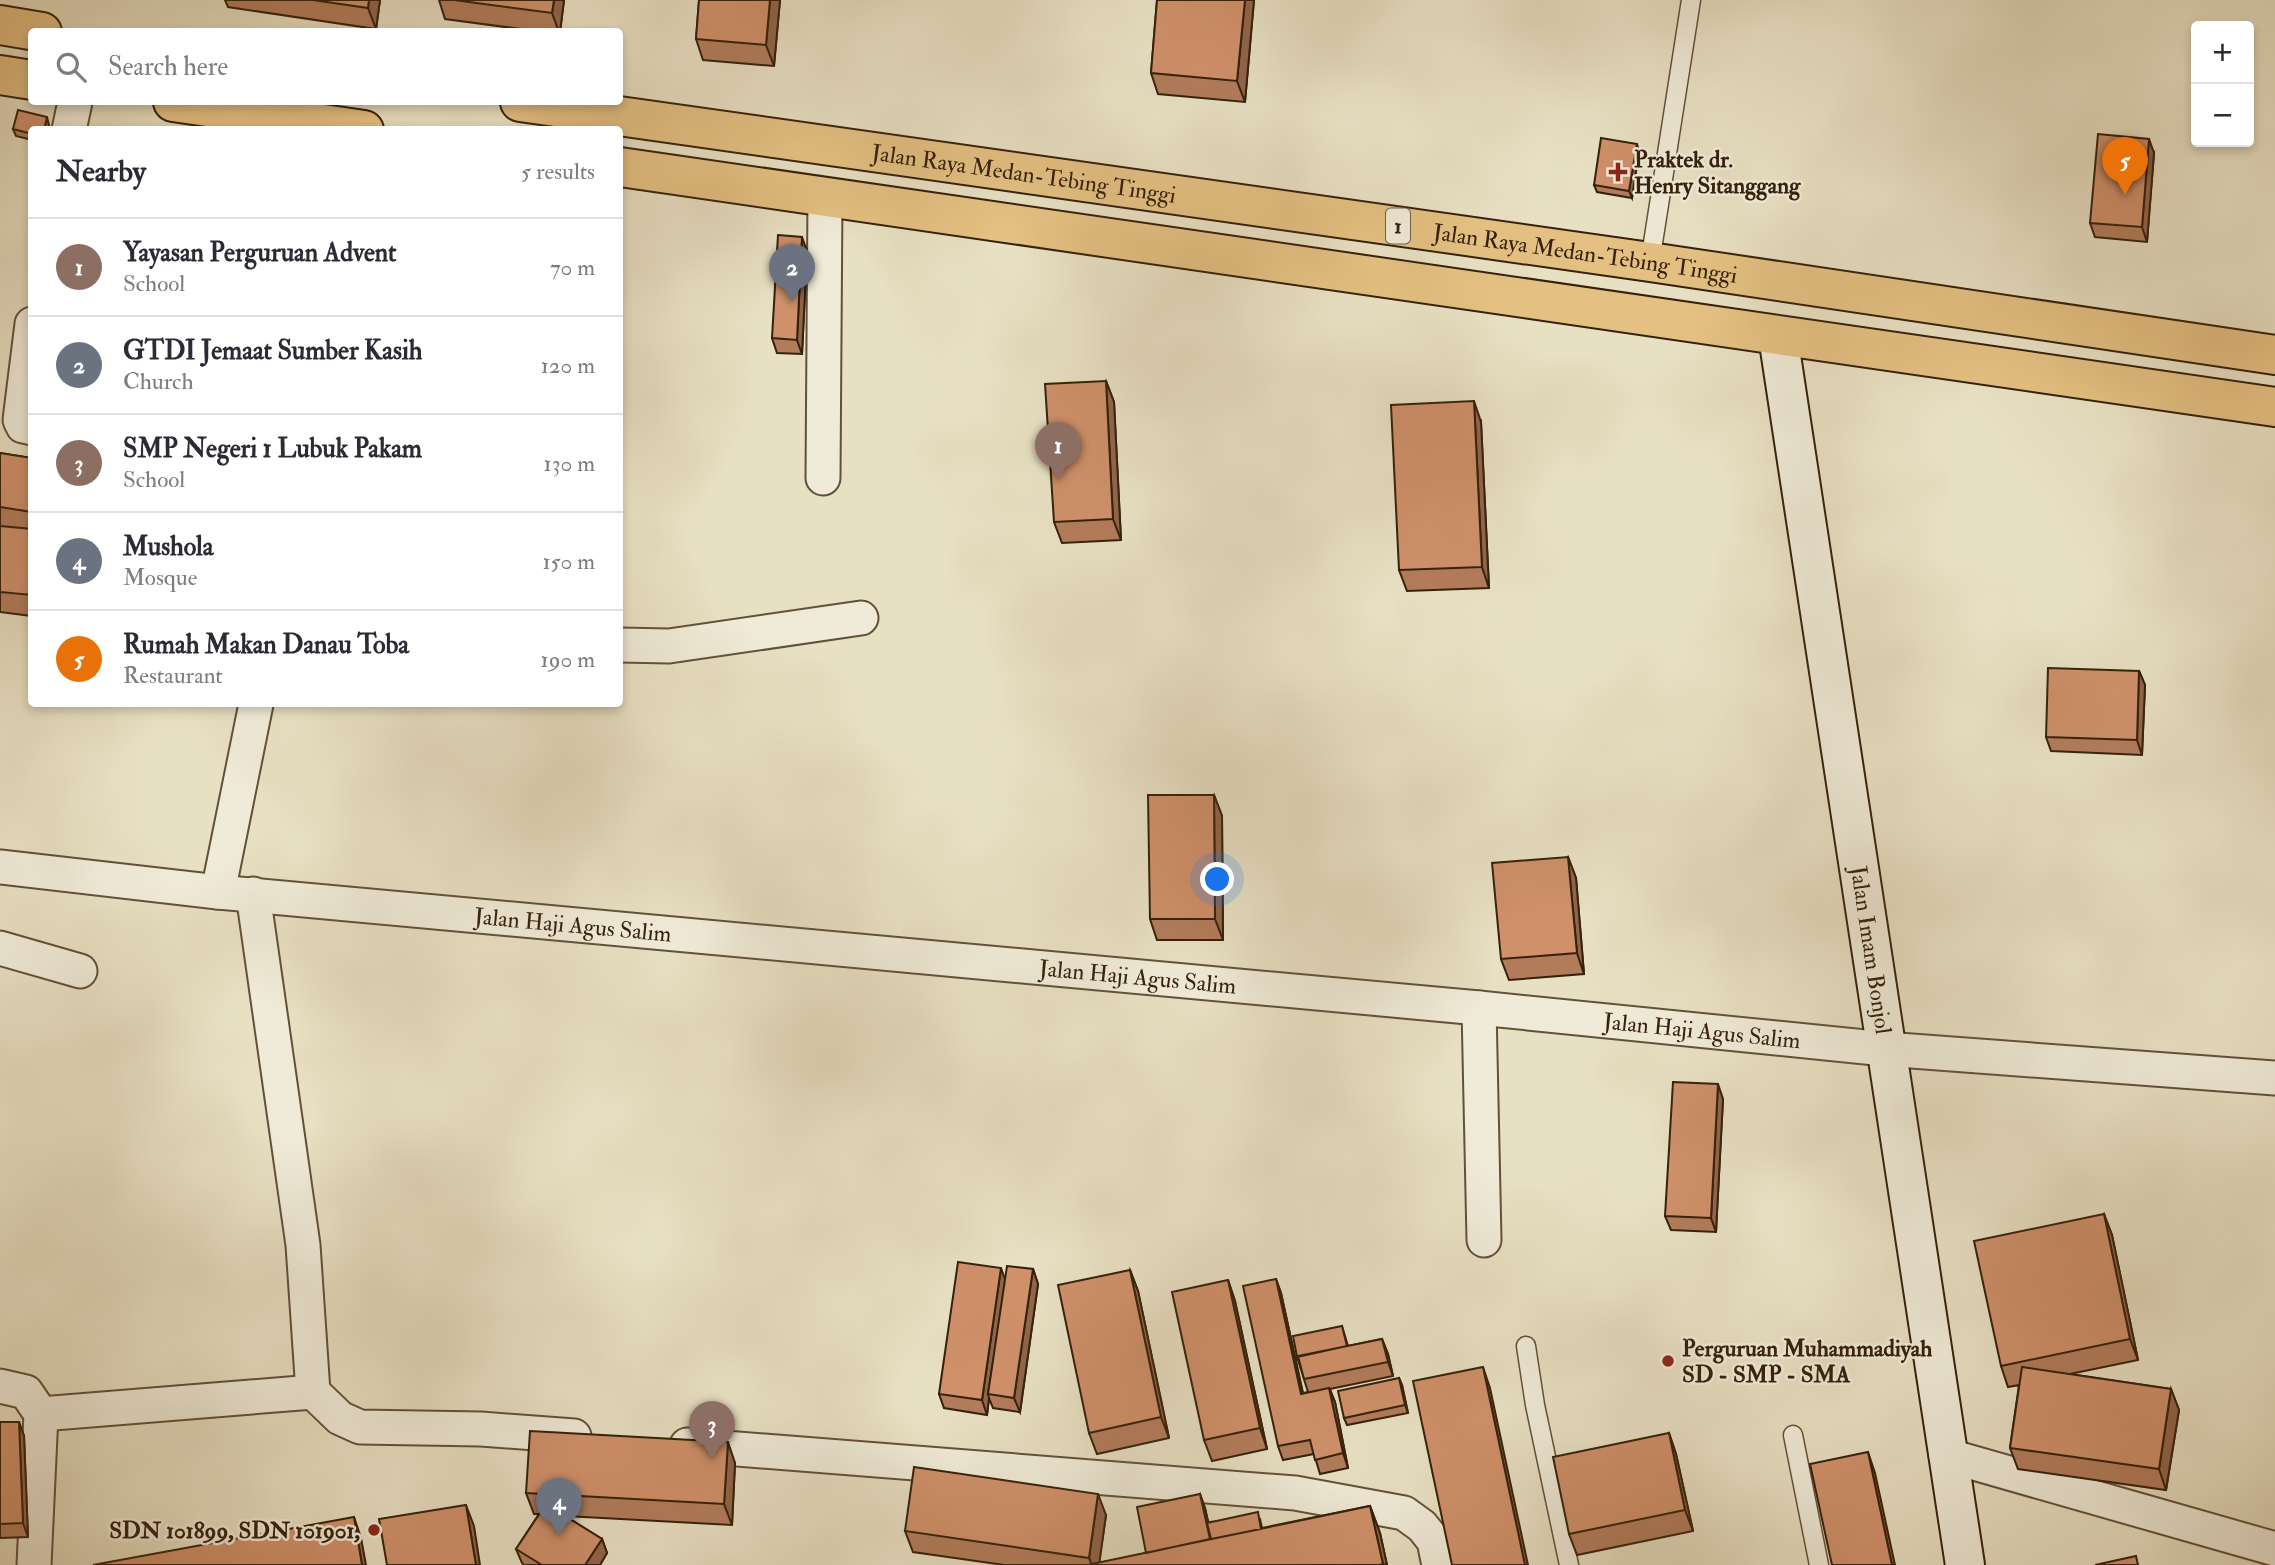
<!DOCTYPE html>
<html lang="en">
<head>
<meta charset="utf-8">
<style>
	:root { --surface:#fff; --page:#f7f7f7; --text:#2b2b33; --muted:#7c7c81; --line:#e1e1e2; --accent:#d93025 }
	body { margin:0; font-family:"IM FELL Double Pica",serif; background:var(--page); color:var(--text) }
	.controls { position:absolute; right:21px; top:21px; display:grid; overflow:hidden; border-radius:7px; box-shadow:0 4px 10px #0003 }
	.controls button { width:63px; height:63px; display:grid; place-items:center; padding:0; border:0; border-bottom:2px solid var(--line); background:var(--surface); color:var(--text); font:35px sans-serif }
	.you { position:absolute; left:1218px; top:880px; width:24px; height:24px; margin:-18px; border:5px solid #fff; border-radius:50%; background:#1a73e8; box-shadow:0 0 0 10px #1a73e833 }
	.badge { display:grid; place-items:center; width:46px; height:46px; border-radius:50%; background:var(--accent); color:#fff; font-size:23px; font-weight:700 }
	.pin { position:absolute; translate:-50% -58px; filter:drop-shadow(0 2px 4px #0008) }
	.pin::after { content:''; position:absolute; top:37px; width:24px; height:21px; background:inherit; clip-path:polygon(0 0,100% 0,50% 100%) }
	.list { margin:0; padding:0; list-style:none }
	h2 { display:flex; justify-content:space-between; align-items:center; height:91px; margin:0; padding:0 28px; font-size:30px }
	h2 small { font-size:23px; font-weight:400; color:var(--muted) }
	.list li { display:grid; grid-template-columns:46px 1fr auto; gap:21px; align-items:center; box-sizing:border-box; height:98px; padding:0 28px; border-top:2px solid var(--line) }
	.list b { display:block; font-size:26px; white-space:nowrap }
	.list p { margin:0; font-size:23px; white-space:nowrap; color:var(--muted) }
	.list em { font-size:23px; font-style:normal; color:var(--muted) }
	.icon { flex:none; width:38px; height:38px; fill:none; stroke:currentColor; stroke-width:2; stroke-linecap:round; stroke-linejoin:round }
	.map { position:relative; flex:none; width:2275px; height:1565px; overflow:hidden }
	.search { position:absolute; background:var(--surface); box-shadow:0 4px 10px #0003; left:28px; top:28px; width:595px; height:77px; display:flex; align-items:center; gap:18px; box-sizing:border-box; padding:0 24px; border-radius:7px; color:var(--muted); font-size:26px }
	.panel { position:absolute; background:var(--surface); box-shadow:0 4px 10px #0003; left:28px; top:126px; width:595px; height:581px; border-radius:7px }
	.map>svg:first-child { display:block }
	.lines { fill:none; stroke-linecap:round; stroke-linejoin:round }
	.lane-casing { stroke:#625139; stroke-width:21 }
	.street-casing { stroke:#625139; stroke-width:37 }
	.secondary-casing { stroke:#35210b; stroke-width:42 }
	.highway-casing { stroke:#35210b; stroke-width:42 }
	.lane { stroke:#f0ebd8; stroke-width:18 }
	.street { stroke:#f0ebd8; stroke-width:33 }
	.secondary { stroke:#f0ebd8; stroke-width:38 }
	.highway { stroke:#e4c082; stroke-width:38 }
	.wall { fill:#b27c5b; stroke:#35210b; stroke-width:2 }
	.shaded-wall { fill:#91654a; stroke:#35210b; stroke-width:2 }
	.building { fill:#cf906a; stroke:#35210b; stroke-width:2 }
	.poi-dot { fill:#8f2418; stroke:#f0ebd8; stroke-width:2.5 }
	.labels { text-anchor:middle; dominant-baseline:central; stroke-width:5; stroke-linejoin:round; paint-order:stroke }
	.shield { fill:#f0ebd8; stroke:#6d5e48; stroke-width:2 }
	.shield-label { font-size:21px; font-weight:bold; fill:#35210b }
	.poi-label { font-size:23px; font-weight:bold; fill:#35210b; stroke:#f0ebd8; text-anchor:start }
	.street-label { font-size:23px; fill:#35210b; stroke:#f0ebd8 }
</style>
</head>
<body>
<div class="map">
<svg width="2275" height="1565" viewBox="0 0 2275 1565">
	<rect width="100%" height="100%" fill="#e8e0c3"/>
	<filter id="stains"><feTurbulence type="fractalNoise" baseFrequency=".00286" numOctaves="4"/><feColorMatrix values="0 0 0 0 .2 0 0 0 0 .09 0 0 0 0 .02 0 0 0 .5 -.17"/></filter>
	<radialGradient id="worn" r=".72"><stop offset=".6" stop-color="#630" stop-opacity="0"/><stop offset="1" stop-color="#630" stop-opacity=".3"/></radialGradient>
	<g class="lines">
		<g class="lane-casing">
			<path id="lane" d="M1650 262 1691 0
				M1526 1346 1535 1405 1569 1565
				M1793 1435 1819 1565"/>
		</g>
		<g class="street-casing">
			<g id="street">
				<path d="M69 130 75 102"/>
				<path d="M32 324 20 420 23 426 32 428"/>
				<path d="M823 478 825 197"/>
				<path d="M620 645 669 646 861 618"/>
				<path id="s1" d="M0 867 218 892 1479 1008 1885 1049 2275 1078"/>
				<path d="M218 892 256 704"/>
				<path d="M253 894 303 1245 313 1392 340 1418 360 1427 481 1429 574 1436"/>
				<path d="M0 948 80 971"/>
				<path d="M1479 1008 1484 1240"/>
				<path d="M0 1386 26 1392 41 1414 313 1392"/>
				<path d="M687 1445 1295 1493 1404 1513 1422 1526 1434 1541 1439 1565"/>
				<path d="M1946 1455 2275 1549"/>
				<path d="M34 1565 41 1414"/>
			</g>
		</g>
		<g class="secondary-casing">
			<g id="secondary">
				<path id="s2" d="M1778 336 1965 1565"/>
			</g>
		</g>
		<g class="highway-casing">
			<g id="highway">
				<path d="M0 25 42 32"/>
				<path d="M0 75 32 80"/>
				<path d="M173 102 364 130"/>
				<path id="s3" d="M520 102 1650 262 2275 355"/>
				<path d="M620 167 2275 407"/>
			</g>
		</g>
		<use href="#lane" class="lane"/>
		<use href="#street" class="street"/>
		<use href="#secondary" class="secondary"/>
		<use href="#highway" class="highway"/>
	</g>
	<path class="wall" d="M225 0H380L376 29 228 7Z
		M439 0H564L560 32H543L445 19Z
		M699 0H780L774 66 703 60 696 39Z
		M1157 0H1254L1245 102 1158 94 1151 73Z
		M49 125 32 130V140L16 136 13 129Z
		M1639 151 1632 198 1597 192 1594 185Z
		M2154 153 2147 242 2095 237 2090 223Z
		M807 251 802 354 777 353 772 338Z
		M1106 381 1114 402 1121 540 1062 543 1054 522Z
		M1481 422 1489 588 1407 591 1399 570Z
		M0 453 32 458V616L0 612Z
		M2139 671 2145 685 2142 755 2051 751 2046 737Z
		M1214 795 1222 816 1223 940H1157L1150 919Z
		M1568 857 1576 878 1584 974 1509 980 1501 959Z
		M1723 1099 1716 1232 1671 1230 1665 1216Z
		M2104 1214 2112 1235 2138 1360 2070 1374 2171 1389 2179 1410 2166 1490 2018 1469 2010 1448 2019 1385 2008 1387 2001 1366Z
		M1033 1269 1038 1284 1020 1412 993 1408 989 1398 987 1415 944 1408 939 1394 1005 1279Z
		M1130 1270 1138 1291 1169 1438 1097 1454 1089 1433Z
		M1276 1279 1281 1293 1303 1393 1308 1392 1297 1357 1342 1326 1348 1346 1382 1339 1388 1354 1393 1376 1330 1389 1335 1402 1348 1468 1320 1474 1314 1454 1283 1460 1278 1446Z
		M1228 1280 1235 1301 1267 1449 1212 1461 1204 1440Z
		M1399 1378 1402 1385 1408 1413 1347 1425 1344 1418Z
		M0 1422H19L24 1436 28 1537 0 1538Z
		M1669 1433 1676 1454 1693 1531 1577 1555 1569 1534Z
		M735 1463 732 1525 565 1516 602 1539 607 1553 600 1565H524L522 1563 516 1549 539 1514H534L526 1493Z
		M1200 1494 1205 1508 1208 1522 1260 1519 1262 1528 1370 1506 1380 1533 1387 1565H1004L913 1552 905 1531 1106 1515 1099 1563 1146 1553Z"/>
	<path class="shaded-wall" d="M369 0H380L376 29 368 8Z
		M554 0H564L560 32H559L552 13Z
		M770 0H780L774 66 766 45Z
		M1245 0H1254L1245 102 1237 81Z
		M47 117 49 125 48 130H44Z
		M2149 139 2154 153 2147 242 2142 227Z
		M1637 144 1639 151 1632 198 1629 191Z
		M802 237 807 251 802 354 797 340Z
		M1106 381 1114 402 1121 540 1113 519Z
		M1474 401 1481 422 1489 588 1482 567Z
		M2139 671 2145 685 2142 755 2137 740Z
		M1214 795 1222 816 1223 940 1215 919Z
		M1568 857 1576 878 1584 974 1577 953Z
		M1718 1084 1723 1099 1716 1232 1711 1218Z
		M2104 1214 2112 1235 2138 1360 2130 1339Z
		M1001 1268 1006 1282 988 1394 989 1398 987 1415 982 1400Z
		M1033 1269 1038 1284 1020 1412 1014 1398Z
		M1130 1270 1138 1291 1169 1438 1161 1417Z
		M1276 1279 1281 1293 1306 1408 1301 1394Z
		M1228 1280 1235 1301 1267 1449 1260 1428Z
		M1382 1339 1388 1354 1393 1376 1388 1362Z
		M1483 1367 1490 1388 1528 1565H1525Z
		M1399 1378 1402 1385 1408 1413 1405 1405Z
		M1329 1388 1335 1402 1348 1468 1343 1453Z
		M2171 1389 2179 1410 2166 1490 2159 1469Z
		M19 1422 24 1436 28 1537 23 1523Z
		M1669 1433 1676 1454 1693 1531 1685 1510Z
		M728 1442 735 1463 732 1525 724 1504Z
		M1868 1452 1875 1473 1895 1565H1892Z
		M1098 1494 1106 1515 1099 1565H1092L1089 1558Z
		M1200 1494 1205 1508 1214 1547 1210 1540Z
		M466 1505 474 1526 480 1565H476Z
		M1370 1506 1380 1533 1387 1565 1383 1564Z
		M354 1517 361 1538 366 1565H362Z
		M602 1539 607 1553 600 1565H585Z"/>
	<path class="building" d="M313 0H369L368 8Z
		M454 0H554L552 13Z
		M699 0H770L766 45 696 39Z
		M1157 0H1245L1237 81 1151 73Z
		M18 110 47 117 44 130H32V134L13 129Z
		M2098 134 2149 139 2142 227 2090 223Z
		M1601 138 1637 144 1629 191 1594 185Z
		M778 235 802 237 797 340 772 338Z
		M1106 381 1113 519 1054 522 1045 384Z
		M1474 401 1482 567 1399 570 1391 405Z
		M0 453 32 458V512L0 507Z
		M0 526 32 529V595L0 592Z
		M2048 668 2139 671 2137 740 2046 737Z
		M1148 795H1214L1215 919H1150Z
		M1568 857 1577 953 1501 959 1492 863Z
		M1673 1082 1718 1084 1711 1218 1665 1216Z
		M2104 1214 2130 1339 2001 1366 1974 1241Z
		M958 1262 1001 1268 982 1400 939 1394Z
		M1007 1266 1033 1269 1014 1398 988 1394Z
		M1130 1270 1161 1417 1089 1433 1058 1285Z
		M1276 1279 1301 1394 1329 1388 1343 1453 1315 1460 1310 1440 1278 1446 1243 1286Z
		M1228 1280 1260 1428 1204 1440 1172 1292Z
		M1342 1326 1347 1346 1297 1357 1293 1336Z
		M1382 1339 1388 1362 1304 1379 1298 1356Z
		M1483 1367 1525 1565H1452L1413 1381Z
		M2022 1367 2171 1389 2159 1469 2010 1448Z
		M1399 1378 1405 1405 1344 1418 1338 1391Z
		M0 1422H19L23 1523 0 1524Z
		M530 1431 728 1442 724 1504 526 1493Z
		M1669 1433 1685 1510 1569 1534 1553 1457Z
		M1868 1452 1892 1565H1832L1810 1464Z
		M914 1467 1098 1494 1089 1558 905 1531Z
		M1200 1494 1210 1539 1146 1553 1137 1507Z
		M546 1504 602 1539 585 1565H542L516 1549Z
		M466 1505 476 1565H387L379 1519Z
		M1370 1506 1383 1564 1379 1565H1087Z
		M1258 1512 1261 1529 1211 1539 1207 1523Z
		M354 1517 362 1565H93Z
		M2136 1556 2138 1565H2095Z"/>
	<g class="poi-dot">
		<path d="M1614.5 161.5h7v7h7v7h-7v7h-7v-7h-7v-7h7z"/>
		<circle cx="1668" cy="1361" r="7"/>
		<circle cx="374" cy="1530" r="7"/>
	</g>
	<g class="labels">
		<rect class="shield" x="1386" y="208.5" width="24" height="35" rx="5"/>
		<g class="shield-label">
			<text x="1398" y="226">1</text>
		</g>
		<g class="poi-label">
			<text x="1634" y="159">Praktek dr.<tspan x="1634" dy="26">Henry Sitanggang</tspan></text>
			<text x="1682" y="1348">Perguruan Muhammadiyah<tspan x="1682" dy="26">SD - SMP - SMA</tspan></text>
			<text x="360" y="1530" text-anchor="end">SDN 101899, SDN 101901,</text>
		</g>
		<g class="street-label">
			<text stroke="none"><textPath href="#s3" startOffset="509">Jalan Raya Medan-Tebing Tinggi</textPath></text>
			<text stroke="none"><textPath href="#s3" startOffset="1076">Jalan Raya Medan-Tebing Tinggi</textPath></text>
			<text stroke="none"><textPath href="#s1" startOffset="576">Jalan Haji Agus Salim</textPath></text>
			<text stroke="none"><textPath href="#s2" startOffset="621">Jalan Imam Bonjol</textPath></text>
			<text stroke="none"><textPath href="#s1" startOffset="1143">Jalan Haji Agus Salim</textPath></text>
			<text stroke="none"><textPath href="#s1" startOffset="1710">Jalan Haji Agus Salim</textPath></text>
		</g>
	</g>
	<rect width="100%" height="100%" filter="url(#stains)"/>
	<rect width="100%" height="100%" fill="url(#worn)"/>
</svg>
<div class="controls">
<button>+</button>
<button>−</button>
</div>
<div class="you"></div>
<div class="pin badge" style="left:1058px;top:480px;background:#8d6e63">1</div>
<div class="pin badge" style="left:792px;top:302px;background:#6b7280">2</div>
<div class="pin badge" style="left:712px;top:1459px;background:#8d6e63">3</div>
<div class="pin badge" style="left:559px;top:1536px;background:#6b7280">4</div>
<div class="pin badge" style="left:2125px;top:195px;background:#e8710a">5</div>
<div class="search"><svg class="icon" aria-label="search" viewBox="0 0 24 24"><circle cx="10" cy="10" r="6"/><path d="M15 15l6 6"/></svg>Search here</div>
<section class="panel">
<h2>Nearby<small>5 results</small></h2>
<ul class="list">
<li><span class="badge" style="background:#8d6e63">1</span><div><b>Yayasan Perguruan Advent</b><p>School</p></div><em>70 m</em></li>
<li><span class="badge" style="background:#6b7280">2</span><div><b>GTDI Jemaat Sumber Kasih</b><p>Church</p></div><em>120 m</em></li>
<li><span class="badge" style="background:#8d6e63">3</span><div><b>SMP Negeri 1 Lubuk Pakam</b><p>School</p></div><em>130 m</em></li>
<li><span class="badge" style="background:#6b7280">4</span><div><b>Mushola</b><p>Mosque</p></div><em>150 m</em></li>
<li><span class="badge" style="background:#e8710a">5</span><div><b>Rumah Makan Danau Toba</b><p>Restaurant</p></div><em>190 m</em></li>
</ul>
</section>
</div>
</body>
</html>
